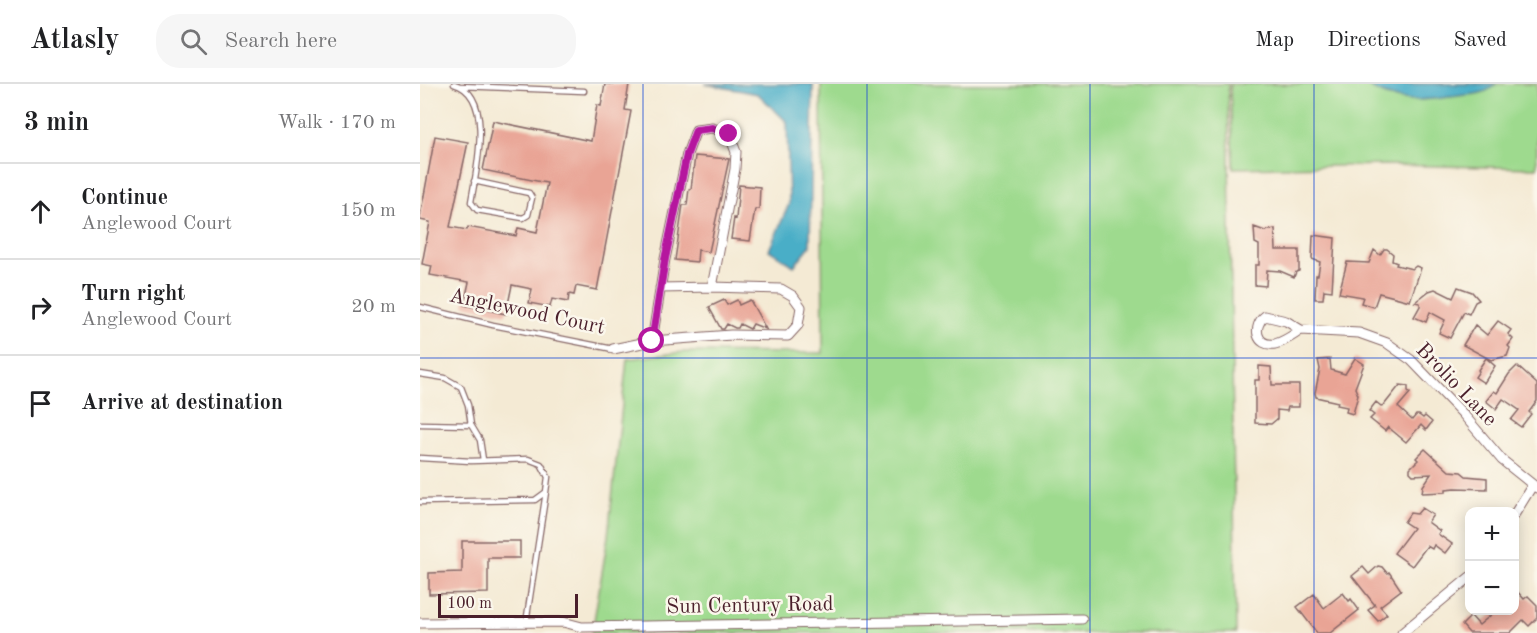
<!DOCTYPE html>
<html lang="en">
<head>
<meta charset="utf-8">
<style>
	:root { --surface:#fff; --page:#f6f6f6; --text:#202124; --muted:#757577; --line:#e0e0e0 }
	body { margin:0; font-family:"Old Standard TT",serif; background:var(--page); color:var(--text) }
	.controls { position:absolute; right:18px; bottom:18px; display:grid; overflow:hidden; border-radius:12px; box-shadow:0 3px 15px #0003 }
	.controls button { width:54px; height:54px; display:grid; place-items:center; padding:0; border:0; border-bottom:2px solid var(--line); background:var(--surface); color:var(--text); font:30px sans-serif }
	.scale { position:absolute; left:18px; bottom:15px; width:140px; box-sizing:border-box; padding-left:6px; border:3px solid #4a1f2b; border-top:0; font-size:16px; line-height:21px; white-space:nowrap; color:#4a1f2b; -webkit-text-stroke:4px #fbf7ec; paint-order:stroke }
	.stop { position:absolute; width:18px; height:18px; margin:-14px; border:4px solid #b5179e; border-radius:50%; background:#fff }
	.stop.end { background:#b5179e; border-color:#fff; box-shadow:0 2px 6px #0008 }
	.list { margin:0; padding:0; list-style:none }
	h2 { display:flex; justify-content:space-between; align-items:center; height:78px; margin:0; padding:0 24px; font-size:26px }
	h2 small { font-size:20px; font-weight:400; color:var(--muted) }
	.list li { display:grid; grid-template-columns:39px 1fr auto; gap:18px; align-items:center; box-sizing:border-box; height:96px; padding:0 24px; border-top:2px solid var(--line) }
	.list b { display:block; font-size:22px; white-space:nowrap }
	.list p { margin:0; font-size:20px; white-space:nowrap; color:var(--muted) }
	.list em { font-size:20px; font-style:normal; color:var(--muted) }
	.icon { flex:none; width:33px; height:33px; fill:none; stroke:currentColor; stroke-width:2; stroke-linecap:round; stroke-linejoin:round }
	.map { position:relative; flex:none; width:1117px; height:549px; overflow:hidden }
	header { display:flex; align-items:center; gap:36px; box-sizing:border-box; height:84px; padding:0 30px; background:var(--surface); border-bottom:2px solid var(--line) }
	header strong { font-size:28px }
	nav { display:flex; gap:33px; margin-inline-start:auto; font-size:21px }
	.search { width:420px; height:54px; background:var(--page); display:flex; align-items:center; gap:15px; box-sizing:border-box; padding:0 21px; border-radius:24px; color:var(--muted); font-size:22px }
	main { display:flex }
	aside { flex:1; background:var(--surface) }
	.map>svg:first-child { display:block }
	.green { fill:#9eda8e; stroke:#747c5c; stroke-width:1.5 }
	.water { fill:#48aec7; stroke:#496679; stroke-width:1.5 }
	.building { fill:#e9a495 }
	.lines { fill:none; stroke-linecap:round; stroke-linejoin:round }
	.lane-casing { stroke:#866666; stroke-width:7 }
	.street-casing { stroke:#866666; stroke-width:11 }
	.lane { stroke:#fff; stroke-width:4.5 }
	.street { stroke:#fff; stroke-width:9 }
	.route { stroke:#b5179e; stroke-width:8 }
	.grid { fill:none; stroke:#1d4ed8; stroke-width:1.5; stroke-opacity:0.55 }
	.labels { text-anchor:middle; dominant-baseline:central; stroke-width:5; stroke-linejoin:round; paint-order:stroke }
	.street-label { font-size:21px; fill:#4a1f2b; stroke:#fbf7ec }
</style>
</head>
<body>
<header>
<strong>Atlasly</strong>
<div class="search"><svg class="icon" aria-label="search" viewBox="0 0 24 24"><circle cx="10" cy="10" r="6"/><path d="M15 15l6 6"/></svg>Search here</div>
<nav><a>Map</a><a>Directions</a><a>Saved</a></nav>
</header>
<main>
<aside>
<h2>3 min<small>Walk · 170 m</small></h2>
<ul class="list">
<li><svg class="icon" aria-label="ahead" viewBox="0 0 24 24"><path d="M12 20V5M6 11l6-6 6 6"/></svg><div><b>Continue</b><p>Anglewood Court</p></div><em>150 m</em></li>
<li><svg class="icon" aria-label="right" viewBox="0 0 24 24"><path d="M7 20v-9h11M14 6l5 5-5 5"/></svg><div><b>Turn right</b><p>Anglewood Court</p></div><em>20 m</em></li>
<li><svg class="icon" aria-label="arrive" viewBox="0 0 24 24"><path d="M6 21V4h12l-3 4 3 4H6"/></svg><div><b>Arrive at destination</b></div></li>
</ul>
</aside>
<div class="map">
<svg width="1117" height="549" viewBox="0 0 1117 549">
	<rect width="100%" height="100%" fill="#fbf7ec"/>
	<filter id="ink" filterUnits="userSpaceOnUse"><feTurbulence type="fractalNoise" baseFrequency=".0167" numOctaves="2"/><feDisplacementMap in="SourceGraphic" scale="12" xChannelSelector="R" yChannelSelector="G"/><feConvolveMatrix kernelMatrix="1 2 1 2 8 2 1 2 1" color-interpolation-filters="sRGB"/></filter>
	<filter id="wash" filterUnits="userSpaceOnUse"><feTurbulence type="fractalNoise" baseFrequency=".008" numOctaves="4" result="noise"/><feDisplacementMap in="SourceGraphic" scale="24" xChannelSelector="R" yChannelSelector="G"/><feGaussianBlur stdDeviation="1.35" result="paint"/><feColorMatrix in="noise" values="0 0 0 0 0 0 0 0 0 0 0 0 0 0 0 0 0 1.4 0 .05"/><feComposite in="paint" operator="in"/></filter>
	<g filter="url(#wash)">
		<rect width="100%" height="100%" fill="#f4ead4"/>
		<path class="green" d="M401 0H808L816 549H172L188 452 207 275 264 268 403 269Z
			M810 0H1117V84L966 81 813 84Z"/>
		<path class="water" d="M285 0H393L390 162 374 182 349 166 369 120 367 38 338 10Z
			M944 0H1076C1065 11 1053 10 1038 12 1002 17 977 21 944 0Z"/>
		<g id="blocks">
			<path class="building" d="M185 0H209L205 26 211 27 177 206 156 202 154 211 149 210 148 218 132 215 130 223 109 219 112 205 92 201 86 230 44 221 49 198 10 191 12 182 2 180 10 138 0 136V133L15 52 48 58 30 143 47 146 48 143 96 152 98 144 117 148 127 99 63 86 73 37 171 57 177 21 181 22Z
				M275 72 309 75 289 168 278 166 277 178 255 176 263 121H267L269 105H271Z
				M319 101 340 103 339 125H335L330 157 311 155 314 134 316 135Z
				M834 143 845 147 855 145 856 166H879V187L876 188 874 193 860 187 847 186 846 202 835 201V181H839V161L835 159Z
				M893 151 915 154 912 207 904 206 903 215H895L896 191H898L900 178 892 175Z
				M964 165H967L973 170 972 177 977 179 976 181 992 185 996 182 1001 184 990 217 959 209 954 223 941 219 943 213 919 209 927 178 949 179 954 166 960 171Z
				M1038 203 1052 208 1059 216 1055 218 1049 230 1044 228 1030 254 1019 249 1025 236 1010 228 1006 238 994 233 1000 222V219L995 218 1009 207 1015 205 1033 214Z
				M304 216 307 221 317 216 319 221 330 216 346 245 333 240 330 245 320 240 318 244H315L307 240 304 245H301L289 223Z
				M1078 237 1091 246 1088 250 1093 255 1088 262 1090 264 1087 272 1071 276 1043 261 1055 241 1067 251Z
				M935 274 944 280 935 304 938 311 933 330 926 328 927 323 917 321 918 318 896 313 895 309 900 285 898 276 910 275 911 286 925 290Z
				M1066 274 1075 282 1064 299 1055 293 1059 287 1058 286Z
				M839 282 851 283 852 301H879V323H868L867 327 857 326V335L851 340 835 339V296H839Z
				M1097 282 1117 300V317L1109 328 1111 330 1101 343 1091 336 1099 326 1083 315 1076 325 1066 317 1074 307 1077 309 1089 290Z
				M980 301 988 302V307L990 309 978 323 992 336 996 331H999L1003 334 1005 332 1012 338 1006 346 1001 341 986 358 968 343 965 347 950 335 954 331 949 327 956 318 961 322 964 321Z
				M1005 365 1029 387 1041 388 1046 392 1067 394V405L1035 404 1026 405V408L1002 409 1003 402 1011 390 993 391 990 388V384L998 376 996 374Z
				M1002 424 1013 431 1008 438 1020 447 1018 450 1032 460 1025 469 1014 461 1012 465 1007 462 992 482 974 469 993 444 984 438 990 429 997 430Z
				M42 457H100V474H68V509L9 510V489L42 488Z
				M958 482 962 483 967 489 969 488 981 506 960 522 967 530 958 537 948 526 955 521 932 492 943 483 949 490Z
				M1095 505 1104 515 1108 512 1117 521V534L1109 542 1103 536 1090 549H1049L1042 541 1051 532 1059 541 1077 526H1095Z
				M923 509 929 517 931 515 939 526 910 549H897L877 523 894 510 904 524Z"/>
		</g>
	</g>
	<g filter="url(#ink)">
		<use href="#blocks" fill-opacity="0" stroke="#866666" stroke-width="1.5"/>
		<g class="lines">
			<g class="lane-casing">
				<path id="lane" d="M34 0C75 11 56 88 51 118L57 126 103 134 108 131 112 114 109 109 54 97
					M40 2 164 7
					M0 223 73 241 193 265
					M0 290 25 294 41 303 48 321 51 341 60 356 63 376
					M0 340 51 341
					M0 374 51 377 108 375 121 380 128 393 126 408 115 416 0 418
					M106 539 126 408"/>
			</g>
			<g class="street-casing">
				<path id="street" d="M881 246C873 251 864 258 855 260 836 263 832 242 845 232L866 237 881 246 939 249 967 259 991 276 1043 330 1082 376 1117 404
					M232 257 311 251 368 252 378 241 381 223 373 212 361 205 292 203 240 204
					M193 265 232 257 245 175 267 70 276 46 292 44 309 50 316 68 315 85 292 203
					M1094 431 1112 402
					M0 539 143 538 162 543 662 535
					M982 549 1050 493"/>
			</g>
			<use href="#lane" class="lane"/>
			<use href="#street" class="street"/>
		</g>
	</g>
	<g class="lines" filter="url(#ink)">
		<path class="route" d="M232 257 245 175 267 70 276 46 292 44 309 50"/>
	</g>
	<path class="grid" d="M223 0V549M447 0V549M670 0V549M894 0V549M0 274H1117"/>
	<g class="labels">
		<g class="street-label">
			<text transform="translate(107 228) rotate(12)">Anglewood Court</text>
			<text transform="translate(1036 301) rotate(46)">Brolio Lane</text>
			<text transform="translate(330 522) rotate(-1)">Sun Century Road</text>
		</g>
	</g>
</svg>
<div class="controls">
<button>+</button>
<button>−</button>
</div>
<div class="scale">100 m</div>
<div class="stop" style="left:232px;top:257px"></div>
<div class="stop end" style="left:309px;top:50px"></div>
</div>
</main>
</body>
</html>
